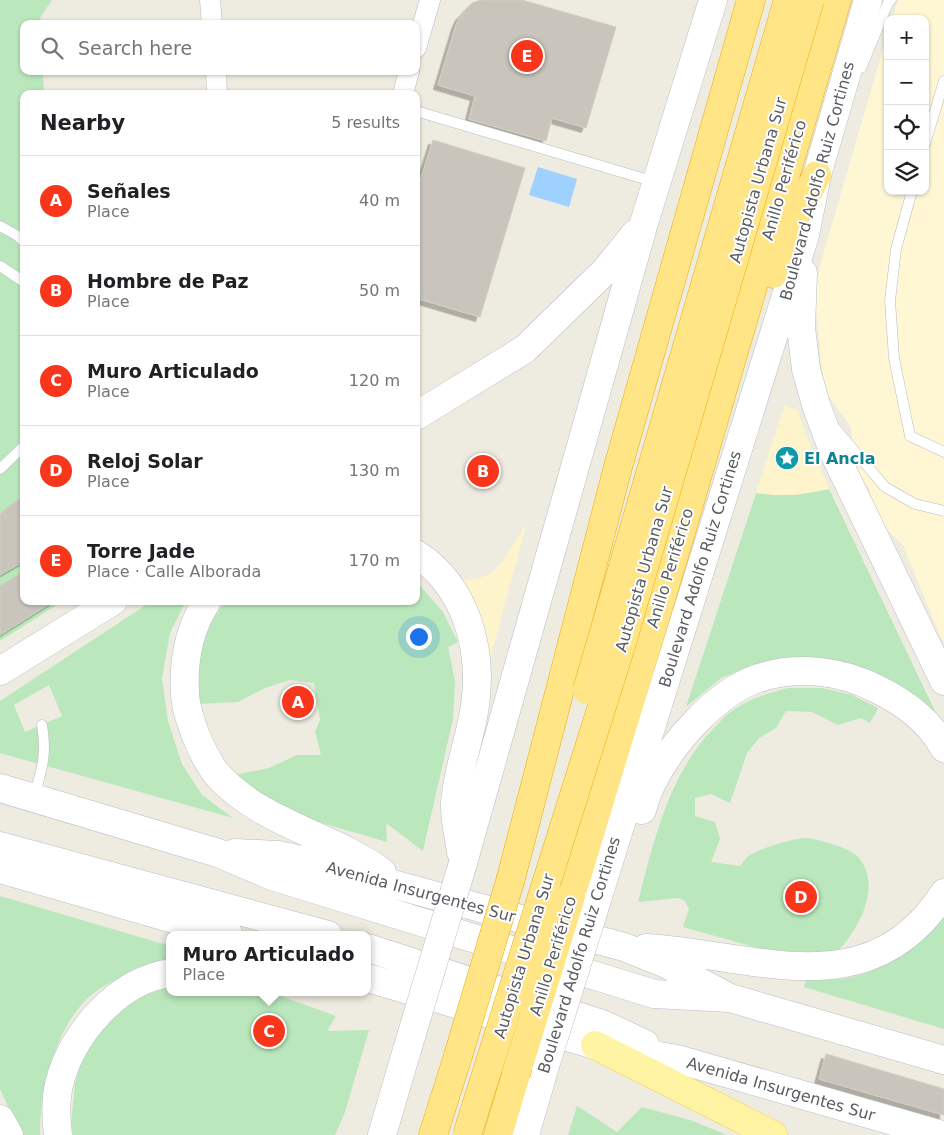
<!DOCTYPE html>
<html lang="en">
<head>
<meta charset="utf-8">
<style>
	:root { --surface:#fff; --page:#f2f2f2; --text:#202124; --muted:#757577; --line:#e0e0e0; --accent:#f8361c }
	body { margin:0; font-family:"DejaVu Sans",sans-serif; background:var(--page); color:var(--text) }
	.controls { position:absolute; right:15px; top:15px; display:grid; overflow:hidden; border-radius:10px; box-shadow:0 1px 4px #0004 }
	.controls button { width:45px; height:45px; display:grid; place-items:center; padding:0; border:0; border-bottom:1px solid var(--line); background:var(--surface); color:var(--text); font:25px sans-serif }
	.you { position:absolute; left:418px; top:636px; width:18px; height:18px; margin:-12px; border:4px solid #fff; border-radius:50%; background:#1a73e8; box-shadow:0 0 0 8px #1a73e833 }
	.badge { display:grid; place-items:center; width:32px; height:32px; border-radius:50%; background:var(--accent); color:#fff; font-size:16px; font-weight:700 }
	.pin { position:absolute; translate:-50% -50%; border:2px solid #fff; box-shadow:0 1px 5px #0006 }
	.popup { position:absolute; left:166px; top:931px; width:205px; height:65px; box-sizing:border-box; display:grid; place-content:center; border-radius:10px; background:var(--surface); filter:drop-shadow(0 1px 4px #0005); font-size:16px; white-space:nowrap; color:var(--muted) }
	.popup b { font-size:19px; color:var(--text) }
	.popup::after { content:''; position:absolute; left:50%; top:100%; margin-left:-10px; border:10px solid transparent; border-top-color:var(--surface) }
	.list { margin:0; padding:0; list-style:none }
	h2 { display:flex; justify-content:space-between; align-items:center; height:65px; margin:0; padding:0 20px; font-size:21px }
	h2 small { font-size:16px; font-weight:400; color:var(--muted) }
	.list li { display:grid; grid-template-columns:32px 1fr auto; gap:15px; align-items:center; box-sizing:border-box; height:90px; padding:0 20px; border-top:1px solid var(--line) }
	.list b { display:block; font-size:19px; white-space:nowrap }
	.list p { margin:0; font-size:16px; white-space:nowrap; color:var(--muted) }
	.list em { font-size:16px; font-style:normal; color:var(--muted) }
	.icon { flex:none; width:28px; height:28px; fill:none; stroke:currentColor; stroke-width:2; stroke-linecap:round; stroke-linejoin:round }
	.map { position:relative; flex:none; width:944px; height:1135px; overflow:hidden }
	.search { position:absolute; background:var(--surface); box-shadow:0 1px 4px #0004; left:20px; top:20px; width:400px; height:55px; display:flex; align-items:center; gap:12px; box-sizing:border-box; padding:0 18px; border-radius:10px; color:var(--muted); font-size:19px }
	.panel { position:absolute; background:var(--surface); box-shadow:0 1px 4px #0004; left:20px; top:90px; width:400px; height:515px; border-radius:10px }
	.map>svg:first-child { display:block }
	.commercial { fill:#fff7d4 }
	.green { fill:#bae8bc; fill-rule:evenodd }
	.sand { fill:#fdf4cb }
	.water { fill:#9fd1ff }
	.building { fill:#c9c5bd; stroke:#d3cdbe; filter:url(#shadow) }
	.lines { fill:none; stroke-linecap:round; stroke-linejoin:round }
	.service-casing { stroke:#b8bbc1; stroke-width:11 }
	.minor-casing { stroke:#b8bbc1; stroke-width:21 }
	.secondary-casing { stroke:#b9bdc4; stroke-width:29 }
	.primary-casing { stroke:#fdd249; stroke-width:29 }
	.motorway-casing { stroke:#eead00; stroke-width:29 }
	.service { stroke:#fff; stroke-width:10 }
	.minor { stroke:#fff; stroke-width:20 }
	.secondary { stroke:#fff; stroke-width:28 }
	.primary { stroke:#fff4a4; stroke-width:28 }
	.motorway { stroke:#ffe586; stroke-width:28 }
	.secondary-bridge-casing { stroke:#b9bdc4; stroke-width:29; stroke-linecap:butt }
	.motorway-bridge-casing { stroke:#eead00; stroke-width:29; stroke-linecap:butt }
	.secondary-bridge { stroke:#fff; stroke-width:28 }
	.motorway-bridge { stroke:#ffe586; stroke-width:28 }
	.labels { text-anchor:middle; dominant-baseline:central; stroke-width:4; stroke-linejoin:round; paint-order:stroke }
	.street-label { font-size:16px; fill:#595d63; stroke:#fff }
	.culture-label { font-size:16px; font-weight:bold; fill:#0d838f; stroke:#fff; text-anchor:start }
</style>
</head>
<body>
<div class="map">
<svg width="944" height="1135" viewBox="0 0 944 1135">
	<defs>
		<filter id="shadow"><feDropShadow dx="-4.5" dy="4.5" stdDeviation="0" flood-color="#0004"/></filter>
	</defs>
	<rect width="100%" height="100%" fill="#eeebe0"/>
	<path class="commercial" d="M898 0H944V642L940 636 903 545 879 522 869 488 854 472 851 427 824 390 814 286 888 32V191H925V19H892Z"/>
	<path class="green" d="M0 0H52L40 18V24H24V71H43L44 94H24V601H63L0 641Z
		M829 489 944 730 916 700 757 665 721 678 686 707 756 493C785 497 801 495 829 489Z
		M416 581 443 612 458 642 448 647 455 681 453 719 423 851 386 823 387 842 315 821 272 803 229 776 269 768 297 755H321L315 732 320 720 314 683 290 680 265 688 238 702 197 704 193 684 204 633 225 601H416Z
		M152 601H186L170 633 162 678 168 721 182 764 202 795 233 818 0 753V701ZM49 685 62 716 25 732 14 705Z
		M788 688H822L852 695 878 708 870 723 861 718 838 725 812 712 786 711 776 728 759 738 747 753 730 803 711 794 695 798V816L715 822 720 839 711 862 740 866C743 863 746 857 750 855 762 848 791 839 805 838 816 838 848 848 856 855 885 883 858 932 835 954H779L683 927 689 909 685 901 678 898 638 902C654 839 670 770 718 724 722 719 727 714 732 711 749 699 768 693 788 688Z
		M0 896 170 946V963C142 970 112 977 89 997 55 1028 40 1091 40 1135H21L0 1089Z
		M944 916V1029L804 987 806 980C818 980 829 980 841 979 882 974 917 945 944 916Z
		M170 984V992H269L336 1016 327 1031 369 1030 345 1112 335 1135H73L71 1125 75 1083 85 1050 118 1010 150 989Z
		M577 1106 617 1132 642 1107 690 1120 727 1135H568Z"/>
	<path class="sand" d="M784 406 798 410 802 424 829 489C801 495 785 497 756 493Z
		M527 523 489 663 454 580C465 580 478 580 489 574 504 564 517 538 527 523Z"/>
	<path class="water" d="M538 167 577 179 569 207 529 195Z"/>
	<path class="building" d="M481 0H522L616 27 586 128 552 118 546 141 469 119 475 96 438 85 456 25 460 16 472 3Z
		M433 140 525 168 480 317 416 298V195Z
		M24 495V561L0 575V514Z
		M24 571V601H54L0 635V586Z
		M826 1054 944 1089V1115L819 1079Z"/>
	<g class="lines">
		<g class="service-casing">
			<path id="service" d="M861 68 888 3 891 0
				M416 111 655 182
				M925 144 944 81
				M912 191 896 249 890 301 894 358 910 436 944 452
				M0 226 18 236 24 242
				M0 266 24 282
				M835 428 885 487 915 504 944 511
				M0 469 24 446
				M34 797C42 769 47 755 42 725"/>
		</g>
		<g class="minor-casing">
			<path id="minor" d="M210 0 212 24
				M416 48 430 0
				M216 71 217 94
				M403 94 409 71"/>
		</g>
		<g class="secondary-casing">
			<path id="secondary" d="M803 273 801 328 806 369 816 405 834 453 944 681
				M416 416 525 349 606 270 635 234
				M416 554C466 586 483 649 475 705 471 738 457 770 455 803 454 818 459 836 461 852
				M207 601C189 629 183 659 185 692 185 707 191 722 196 736 201 748 208 763 216 773 259 823 330 834 382 872
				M0 671 113 601
				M0 788 218 853 272 876 654 994 730 998
				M642 810C645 800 648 790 653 781 672 743 715 694 756 679 795 665 840 670 877 689 905 703 929 720 944 748
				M0 846 328 935
				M235 853 278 855 312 862 624 947 664 963 730 998 944 1060
				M463 863 644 223 713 0
				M0 869 229 935
				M596 903 805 235 817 175 868 0
				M368 948 602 1024 645 1044
				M646 948C756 954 869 1009 944 893
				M368 978 595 1045 677 1059 942 1135
				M0 1119 9 1135
				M58 1135C56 1119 55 1101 59 1085 70 1035 118 980 170 973
				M382 1135 407 1050
				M525 1135 545 1066"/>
		</g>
		<g class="primary-casing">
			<path id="primary" d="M595 1045 773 1135"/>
		</g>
		<g class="motorway-casing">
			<path id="motorway" d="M773 274 794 220 817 175
				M511 878 618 467 751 0
				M571 896 674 556 837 0
				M433 1135 458 1056
				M498 1135 516 1074"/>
		</g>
		<use href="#service" class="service"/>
		<use href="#minor" class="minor"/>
		<use href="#secondary" class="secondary"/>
		<use href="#primary" class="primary"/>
		<use href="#motorway" class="motorway"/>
		<g class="secondary-bridge-casing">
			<path id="secondary-bridge" d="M407 1050 463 863
				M545 1066 596 903"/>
		</g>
		<g class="motorway-bridge-casing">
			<path id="motorway-bridge" d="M587 690 788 0
				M458 1056 511 878
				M516 1074 571 896
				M467 1135 621 646 810 0"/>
		</g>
		<use href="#secondary-bridge" class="secondary-bridge"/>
		<use href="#motorway-bridge" class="motorway-bridge"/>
	</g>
	<defs>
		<g id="sight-disc" transform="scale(1.25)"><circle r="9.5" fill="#0f9aa8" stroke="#fff"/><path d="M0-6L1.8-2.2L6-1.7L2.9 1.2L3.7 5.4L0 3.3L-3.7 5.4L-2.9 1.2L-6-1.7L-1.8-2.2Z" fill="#fff"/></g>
	</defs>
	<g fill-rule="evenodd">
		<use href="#sight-disc" x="787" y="458"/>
	</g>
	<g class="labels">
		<g class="street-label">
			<text transform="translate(758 180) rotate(-74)">Autopista Urbana Sur</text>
			<text transform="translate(784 180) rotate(-74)">Anillo Periférico</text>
			<text transform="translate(817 181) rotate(-75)">Boulevard Adolfo Ruiz Cortines</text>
			<text transform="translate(670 568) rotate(-73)">Anillo Periférico</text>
			<text transform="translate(644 569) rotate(-74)">Autopista Urbana Sur</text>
			<text transform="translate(700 569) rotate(-73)">Boulevard Adolfo Ruiz Cortines</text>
			<text transform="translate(421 892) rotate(15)">Avenida Insurgentes Sur</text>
			<text transform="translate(579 955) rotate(-73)">Boulevard Adolfo Ruiz Cortines</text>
			<text transform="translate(524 956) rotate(-73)">Autopista Urbana Sur</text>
			<text transform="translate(553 956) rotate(-73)">Anillo Periférico</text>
			<text transform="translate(781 1089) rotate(16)">Avenida Insurgentes Sur</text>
		</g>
		<g class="culture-label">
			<text x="804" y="458">El Ancla</text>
		</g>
	</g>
</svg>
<div class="controls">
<button>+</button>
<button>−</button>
<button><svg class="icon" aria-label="locate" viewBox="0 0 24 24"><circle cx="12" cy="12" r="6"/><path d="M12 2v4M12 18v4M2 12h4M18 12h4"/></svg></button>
<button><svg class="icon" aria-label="layers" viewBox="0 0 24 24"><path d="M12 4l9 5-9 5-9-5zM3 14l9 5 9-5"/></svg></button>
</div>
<div class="you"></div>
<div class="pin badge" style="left:298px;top:702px">A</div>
<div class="pin badge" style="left:483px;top:471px">B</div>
<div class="pin badge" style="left:269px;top:1031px">C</div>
<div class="popup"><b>Muro Articulado</b>Place</div>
<div class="pin badge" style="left:801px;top:897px">D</div>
<div class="pin badge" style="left:527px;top:56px">E</div>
<div class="search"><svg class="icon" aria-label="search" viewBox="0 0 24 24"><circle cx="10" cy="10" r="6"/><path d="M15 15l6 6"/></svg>Search here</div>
<section class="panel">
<h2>Nearby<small>5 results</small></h2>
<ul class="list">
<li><span class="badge">A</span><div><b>Señales</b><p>Place</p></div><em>40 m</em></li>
<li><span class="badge">B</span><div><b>Hombre de Paz</b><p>Place</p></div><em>50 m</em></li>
<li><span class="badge">C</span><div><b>Muro Articulado</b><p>Place</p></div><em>120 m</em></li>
<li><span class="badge">D</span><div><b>Reloj Solar</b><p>Place</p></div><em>130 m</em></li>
<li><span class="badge">E</span><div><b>Torre Jade</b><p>Place · Calle Alborada</p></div><em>170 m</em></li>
</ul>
</section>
</div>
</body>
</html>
